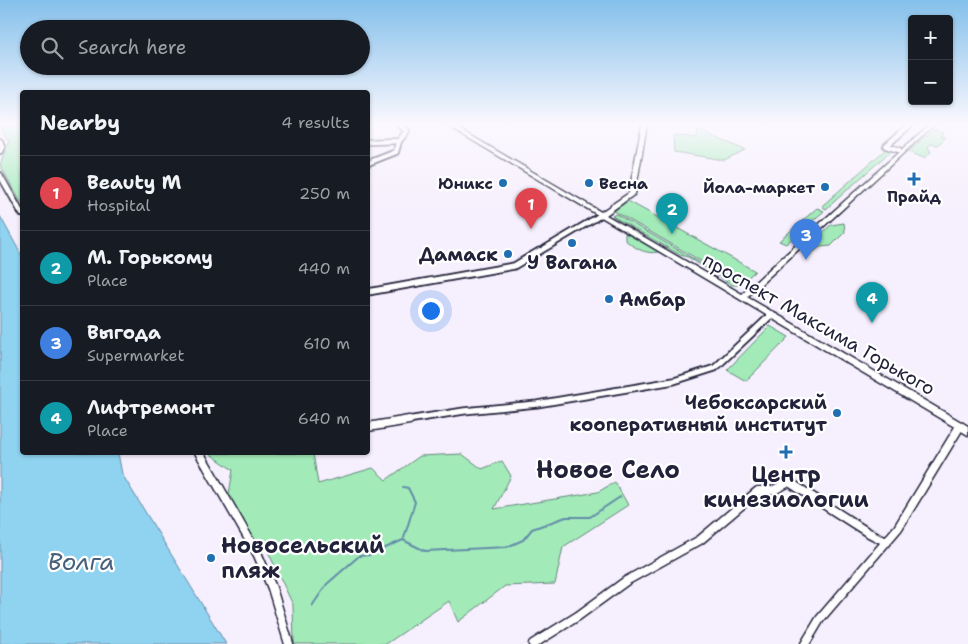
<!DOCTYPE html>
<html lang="en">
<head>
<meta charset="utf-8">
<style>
	:root { --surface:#171b24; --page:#242831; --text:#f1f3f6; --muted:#9ea1a6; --line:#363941; --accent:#1f6fb2 }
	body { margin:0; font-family:"Shantell Sans",sans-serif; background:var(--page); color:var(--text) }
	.controls { position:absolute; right:15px; top:15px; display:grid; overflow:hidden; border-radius:5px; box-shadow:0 1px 4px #0004 }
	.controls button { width:45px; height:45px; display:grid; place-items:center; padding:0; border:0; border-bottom:1px solid var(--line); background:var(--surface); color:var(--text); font:25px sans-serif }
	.you { position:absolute; left:430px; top:310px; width:18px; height:18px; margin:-12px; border:4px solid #fff; border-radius:50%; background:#1a73e8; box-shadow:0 0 0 8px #1a73e833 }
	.badge { display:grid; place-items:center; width:32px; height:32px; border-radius:50%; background:var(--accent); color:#fff; font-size:16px; font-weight:700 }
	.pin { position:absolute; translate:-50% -41px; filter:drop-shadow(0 1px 2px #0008) }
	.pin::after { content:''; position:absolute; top:26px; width:18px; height:15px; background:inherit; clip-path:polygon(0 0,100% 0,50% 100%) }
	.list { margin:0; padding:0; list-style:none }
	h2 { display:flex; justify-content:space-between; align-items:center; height:65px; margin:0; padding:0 20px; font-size:21px }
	h2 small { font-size:16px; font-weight:400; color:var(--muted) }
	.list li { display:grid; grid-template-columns:32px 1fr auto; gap:15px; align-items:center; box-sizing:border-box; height:75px; padding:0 20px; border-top:1px solid var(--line) }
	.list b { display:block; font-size:19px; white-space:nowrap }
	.list p { margin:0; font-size:16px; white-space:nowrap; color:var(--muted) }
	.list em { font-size:16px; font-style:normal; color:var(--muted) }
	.icon { flex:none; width:28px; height:28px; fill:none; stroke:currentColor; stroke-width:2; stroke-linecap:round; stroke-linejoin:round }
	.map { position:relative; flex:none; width:968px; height:644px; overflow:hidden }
	.search { position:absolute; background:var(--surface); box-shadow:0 1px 4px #0004; left:20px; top:20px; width:350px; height:55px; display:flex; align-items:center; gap:12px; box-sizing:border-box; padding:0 18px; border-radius:28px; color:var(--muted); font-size:19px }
	.panel { position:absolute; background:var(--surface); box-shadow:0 1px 4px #0004; left:20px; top:90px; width:350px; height:365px; border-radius:5px }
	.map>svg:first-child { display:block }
	.green { fill:#a2ebb9; stroke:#62867a }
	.water { fill:#8fd3f0; stroke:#638ca8 }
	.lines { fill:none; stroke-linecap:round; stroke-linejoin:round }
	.stream { stroke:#638ca8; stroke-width:2 }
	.street-far2-casing { stroke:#22223b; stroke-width:8 }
	.street-far1-casing { stroke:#22223b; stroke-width:9 }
	.street-casing { stroke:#22223b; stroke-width:11 }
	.secondary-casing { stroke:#22223b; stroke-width:3 }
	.street-far2 { stroke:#fff; stroke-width:4.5 }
	.street-far1 { stroke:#fff; stroke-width:5.5 }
	.street { stroke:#fff; stroke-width:8 }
	.secondary { fill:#fff; fill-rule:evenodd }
	.poi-dot { fill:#1f6fb2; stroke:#fff; stroke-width:2 }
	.labels { text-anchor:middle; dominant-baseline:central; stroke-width:4.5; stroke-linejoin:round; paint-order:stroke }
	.far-poi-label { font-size:16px; font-weight:bold; fill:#22223b; stroke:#fff; text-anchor:end }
	.poi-label { font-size:19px; font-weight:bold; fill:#22223b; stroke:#fff; text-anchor:end }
	.street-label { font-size:19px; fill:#22223b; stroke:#fff }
	.near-poi-label { font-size:22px; font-weight:bold; fill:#22223b; stroke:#fff }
	.near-neighbourhood-label { font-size:24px; font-weight:bold; fill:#22223b; stroke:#fff }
	.near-water-label { font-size:24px; font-style:italic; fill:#48607a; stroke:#fff }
</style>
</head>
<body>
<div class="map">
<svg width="968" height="644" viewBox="0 0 968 644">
	<rect width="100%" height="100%" fill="#f6effd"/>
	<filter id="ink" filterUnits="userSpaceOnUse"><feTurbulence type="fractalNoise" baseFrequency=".02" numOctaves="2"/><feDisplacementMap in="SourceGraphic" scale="10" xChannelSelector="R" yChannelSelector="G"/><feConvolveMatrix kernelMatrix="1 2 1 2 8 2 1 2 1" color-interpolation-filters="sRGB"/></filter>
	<g filter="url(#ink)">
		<path class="green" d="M0 124H22V204L0 165 9 141 0 128Z
			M934 129 943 132 941 136 946 137 938 145 931 144 928 147 931 152 924 158 908 152Z
			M698 130 745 150 724 160 674 152 673 135 697 138Z
			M887 148 893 149 826 209 822 206Z
			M628 201 755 271 741 284 614 211Z
			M817 208 824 211 786 244 779 241Z
			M616 214 739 285H732L688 257 680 255 612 216Z
			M844 223 845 232 831 246 820 247 809 256 801 252 831 225Z
			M625 233 657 250 658 252C645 255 634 247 625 240Z
			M770 326 789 337 746 381 727 370Z
			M209 453H313L318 484 373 468 386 480 420 456 462 454 482 469 502 461 511 476 494 509 598 492 615 482 628 505 563 547 555 584 505 586 458 622 449 601 386 644H294L293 605 265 545 246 541 227 506 233 470Z"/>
		<path class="water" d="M0 216 22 256V452L118 453 122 474 226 644H0Z"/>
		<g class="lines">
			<path class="stream" d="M403 487 408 488 415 502 404 538
				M312 606 327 584 359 556 370 555 403 540 425 551 507 547 523 540 532 529 566 517H590L620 497"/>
			<g class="street-far2-casing">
				<path id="street-far2" d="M0 141 2 147 0 151
					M368 142 399 141
					M899 150 886 146 911 124
					M368 163 396 152 399 141 407 131 399 124
					M0 175 22 214
					M537 253 601 215"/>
			</g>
			<g class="street-far1-casing">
				<path id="street-far1" d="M368 292 514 266 539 251
					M401 421 464 411 537 404 674 381 715 368 771 315"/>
			</g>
			<g class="street-casing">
				<path id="street" d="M368 427 409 420
					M199 452 258 555 272 588 289 644
					M533 644 578 616 626 581 700 540 758 491 774 490 789 482 867 532 887 542
					M805 644 820 619 898 528 960 426"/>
			</g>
			<g class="secondary-casing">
				<path id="secondary" d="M445 124H451L601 212 629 193 642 124H647L635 194 606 215 742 294 930 124H935L747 297 968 426V435Z"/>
			</g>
			<use href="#street-far2" class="street-far2"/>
			<use href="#street-far1" class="street-far1"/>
			<use href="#street" class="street"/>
			<use href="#secondary" class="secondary"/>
		</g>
	</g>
	<linearGradient id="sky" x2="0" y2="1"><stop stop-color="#84c0eb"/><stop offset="0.58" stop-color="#fbf8fe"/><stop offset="1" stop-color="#fbf8fe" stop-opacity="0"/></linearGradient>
	<rect width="968" height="214" fill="url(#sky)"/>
	<g class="poi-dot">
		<path d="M911.5 171.5h5v5h5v5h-5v5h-5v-5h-5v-5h5z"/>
		<circle cx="503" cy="183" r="5"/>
		<circle cx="589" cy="183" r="5"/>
		<circle cx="825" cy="187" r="5"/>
		<circle cx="572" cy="243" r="5"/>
		<circle cx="508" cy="254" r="5"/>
		<circle cx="609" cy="299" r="5"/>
		<circle cx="837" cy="413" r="5"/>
		<path d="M783.5 444.5h5v5h5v5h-5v5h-5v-5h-5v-5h5z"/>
		<circle cx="211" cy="558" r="5"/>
	</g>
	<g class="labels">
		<g class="far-poi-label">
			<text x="493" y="183">Юникс</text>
			<text x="599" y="183" text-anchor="start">Весна</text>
			<text x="815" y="187">Йола-маркет</text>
			<text x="914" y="196" text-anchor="middle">Прайд</text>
		</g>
		<g class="poi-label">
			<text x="498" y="254">Дамаск</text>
			<text x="572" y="262" text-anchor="middle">У Вагана</text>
			<text x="619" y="299" text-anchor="start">Амбар</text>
			<text x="827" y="402">Чебоксарский<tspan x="827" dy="22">кооперативный институт</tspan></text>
		</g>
		<g class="street-label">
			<text transform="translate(819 324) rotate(30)">проспект Максима Горького</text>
		</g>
		<g class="near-poi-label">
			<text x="786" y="474">Центр<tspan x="786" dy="25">кинезиологии</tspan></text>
			<text x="221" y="545" text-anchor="start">Новосельский<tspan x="221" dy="25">пляж</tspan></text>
		</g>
		<g class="near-neighbourhood-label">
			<text x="608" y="470">Новое Село</text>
		</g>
		<g class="near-water-label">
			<text x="81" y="562">Волга</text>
		</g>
	</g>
</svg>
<div class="controls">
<button>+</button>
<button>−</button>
</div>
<div class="you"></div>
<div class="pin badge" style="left:531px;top:229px;background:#e0444e">1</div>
<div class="pin badge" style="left:672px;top:234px;background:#0f9aa8">2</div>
<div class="pin badge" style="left:806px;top:260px;background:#3f7fe0">3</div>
<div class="pin badge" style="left:872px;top:323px;background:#0f9aa8">4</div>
<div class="search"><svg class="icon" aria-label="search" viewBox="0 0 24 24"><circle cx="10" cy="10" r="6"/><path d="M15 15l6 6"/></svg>Search here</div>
<section class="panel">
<h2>Nearby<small>4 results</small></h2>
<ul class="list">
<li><span class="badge" style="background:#e0444e">1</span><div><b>Beauty M</b><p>Hospital</p></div><em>250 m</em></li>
<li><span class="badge" style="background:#0f9aa8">2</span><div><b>М. Горькому</b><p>Place</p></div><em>440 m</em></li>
<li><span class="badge" style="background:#3f7fe0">3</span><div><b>Выгода</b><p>Supermarket</p></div><em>610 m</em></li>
<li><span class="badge" style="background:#0f9aa8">4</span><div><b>Лифтремонт</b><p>Place</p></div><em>640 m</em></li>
</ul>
</section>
</div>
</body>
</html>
